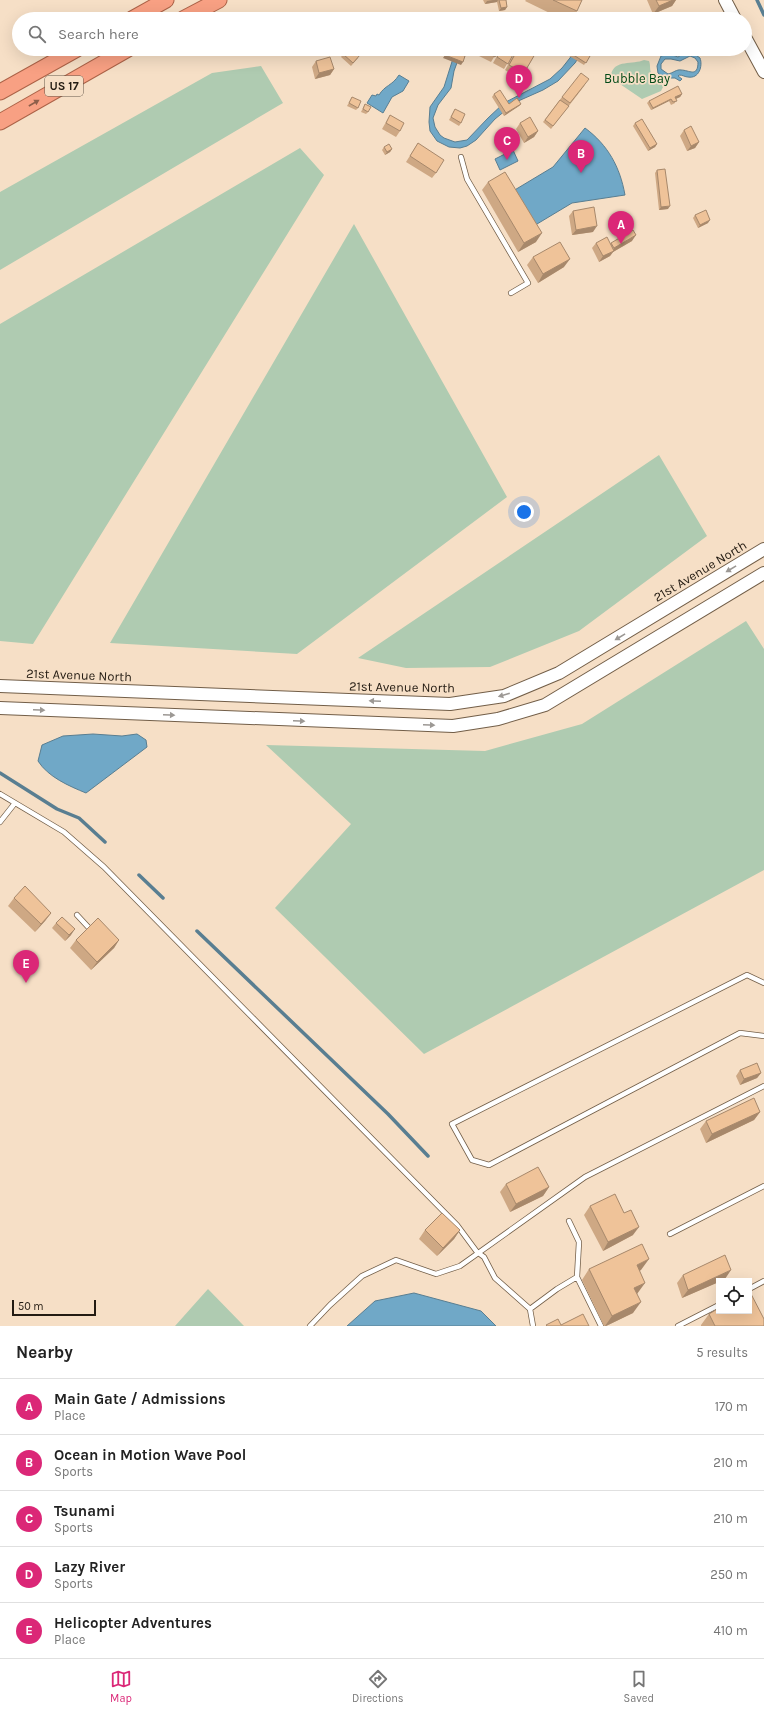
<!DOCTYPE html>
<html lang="en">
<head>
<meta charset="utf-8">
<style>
	:root { --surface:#fff; --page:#f6f6f6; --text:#222; --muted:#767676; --line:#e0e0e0; --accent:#db2777 }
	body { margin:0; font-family:Karla,sans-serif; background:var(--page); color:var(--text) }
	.controls { position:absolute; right:12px; bottom:12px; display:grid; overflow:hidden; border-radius:0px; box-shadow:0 4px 16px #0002 }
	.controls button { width:36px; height:36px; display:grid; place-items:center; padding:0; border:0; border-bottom:1px solid var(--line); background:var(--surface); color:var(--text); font:20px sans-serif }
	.scale { position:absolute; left:12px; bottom:10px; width:84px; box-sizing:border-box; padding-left:4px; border:2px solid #231b12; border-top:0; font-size:11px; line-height:14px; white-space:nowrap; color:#231b12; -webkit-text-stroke:3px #f6dfc6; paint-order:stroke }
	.you { position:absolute; left:524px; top:512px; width:14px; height:14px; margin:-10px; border:3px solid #fff; border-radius:50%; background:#1a73e8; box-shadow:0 0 0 6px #1a73e833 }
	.badge { display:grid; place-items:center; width:26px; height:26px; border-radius:50%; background:var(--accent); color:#fff; font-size:13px; font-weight:700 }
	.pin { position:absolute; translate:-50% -33px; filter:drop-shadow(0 1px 2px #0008) }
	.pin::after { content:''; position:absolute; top:21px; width:14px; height:12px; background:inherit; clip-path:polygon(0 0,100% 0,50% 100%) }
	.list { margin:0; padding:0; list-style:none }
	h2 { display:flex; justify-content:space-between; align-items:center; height:52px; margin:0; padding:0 16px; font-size:17px }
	h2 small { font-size:13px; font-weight:400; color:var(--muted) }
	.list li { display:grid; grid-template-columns:26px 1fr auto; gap:12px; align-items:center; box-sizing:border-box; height:56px; padding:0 16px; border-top:1px solid var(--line) }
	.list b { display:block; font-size:15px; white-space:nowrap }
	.list p { margin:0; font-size:13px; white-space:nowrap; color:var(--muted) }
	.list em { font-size:13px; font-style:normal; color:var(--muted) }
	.icon { flex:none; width:22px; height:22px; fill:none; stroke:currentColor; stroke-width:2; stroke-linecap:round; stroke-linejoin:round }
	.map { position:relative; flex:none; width:764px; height:1326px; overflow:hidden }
	.search { position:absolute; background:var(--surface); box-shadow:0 4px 16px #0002; left:12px; right:12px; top:12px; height:44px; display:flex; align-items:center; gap:10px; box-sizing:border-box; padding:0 14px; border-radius:22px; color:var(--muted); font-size:15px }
	.sheet { height:332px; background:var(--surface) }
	nav { display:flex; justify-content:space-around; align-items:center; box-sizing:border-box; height:56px; border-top:1px solid var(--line); background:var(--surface); font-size:11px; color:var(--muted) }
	nav a { display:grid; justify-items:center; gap:2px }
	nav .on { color:var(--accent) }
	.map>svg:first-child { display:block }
	.green { fill:#afcbb1 }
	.water { fill:#70a8c7; stroke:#597e91; fill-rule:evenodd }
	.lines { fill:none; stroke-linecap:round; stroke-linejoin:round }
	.stream { stroke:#597e91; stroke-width:3.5 }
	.service-casing { stroke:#725e48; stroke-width:6 }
	.tertiary-casing { stroke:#725e48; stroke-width:14 }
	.trunk-casing { stroke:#ac6247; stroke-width:17 }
	.service { stroke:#fff; stroke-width:4.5 }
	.tertiary { stroke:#fff; stroke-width:12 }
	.trunk { stroke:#f8a083; stroke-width:15 }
	.wall { fill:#cea884 }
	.shaded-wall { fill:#a7886b }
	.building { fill:#efc399; stroke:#a7886b }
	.oneway { fill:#8e5e4a }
	.oneway2 { fill:#9c9894 }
	.labels { text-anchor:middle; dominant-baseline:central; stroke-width:3.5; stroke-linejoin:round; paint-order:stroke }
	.shield { fill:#f6dfc6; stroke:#625648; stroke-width:1 }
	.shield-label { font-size:12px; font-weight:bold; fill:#231b12 }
	.park-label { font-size:13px; fill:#014916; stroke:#f6dfc6 }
	.street-label { font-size:13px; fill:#231b12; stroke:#f6dfc6 }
</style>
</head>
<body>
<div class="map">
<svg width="764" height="1326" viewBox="0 0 764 1326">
	<rect width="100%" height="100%" fill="#f6dfc6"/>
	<path class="green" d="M644 60 649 61C651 66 649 70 652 74 655 79 661 81 663 87L661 91 642 99 614 80 611 75C614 59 633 65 644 60Z
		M261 66 283 103 0 270V192L212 73Z
		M300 148 324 175 33 644 0 641V324Z
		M354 224 507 497 297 654 110 643Z
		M659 455 707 536 579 631 490 667 406 668 358 658Z
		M746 621 764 649V870L424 1054 275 908 351 824 266 745 485 751 582 724Z
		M208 1289 244 1326H175Z"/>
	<path class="water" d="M456 49H462L454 71 451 88 438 105 433 118 435 127 440 135 444 138 455 142 467 140 488 118 504 103 550 79 562 68 577 49H584L575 63 558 81 543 90 516 102 495 119 476 140 467 146 460 148 449 147 437 141 430 131 429 122 430 107 444 87Z
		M686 52 693 53 700 58C703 66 699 79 688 77 685 77 683 75 679 75L678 76 682 79 680 81 675 78H664L658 73 657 66 661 56 670 54 678 57ZM690 56 695 58 698 62C698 78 689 70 681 70 677 69 673 73 668 74L661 69V64L665 59H671L680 61Z
		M399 75 409 81 403 91 392 97 383 113 367 103 372 95 376 96 377 94 379 95C385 85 392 86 399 75Z
		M585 128C608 145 620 167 625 195L572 203 532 227 513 191 553 167Z
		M513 150 518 161 500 170 495 159Z
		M93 734 122 736 137 734 146 740 147 747 86 793C69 786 48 777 38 761L42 745 63 736Z
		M414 1293 481 1311 496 1326H347L375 1301Z"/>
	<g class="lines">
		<path class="stream" d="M757 0 764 15
			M0 773 57 809 79 818 105 842
			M139 875 163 898
			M197 931 388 1114 428 1156"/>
		<g class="service-casing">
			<path id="service" d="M461 157 467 179 528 283 511 293
				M0 794 64 832 104 867 457 1225 477 1252 484 1257 495 1278 530 1309 533 1326
				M0 822 15 803
				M77 915 90 929
				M764 983 747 975 452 1124 472 1160 489 1165 740 1033 764 1036
				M569 1221 579 1242 577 1277 601 1326
				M670 1234 764 1186
				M749 1289 764 1281
				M530 1309 557 1289 577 1277
				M310 1326 330 1305 362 1276 396 1260 436 1274 460 1266 585 1177 764 1086
				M678 1326 719 1305"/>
		</g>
		<g class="tertiary-casing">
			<path id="tertiary" d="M725 0 735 19
				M745 37 764 72
				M0 686 450 704 504 696 559 673 764 549
				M0 708 453 726 498 719 545 705 764 573"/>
		</g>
		<g class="trunk-casing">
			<path id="trunk" d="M132 19 166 0
				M183 19 219 0
				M0 92 77 49
				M0 122 128 49"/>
		</g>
		<use href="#service" class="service"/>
		<use href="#tertiary" class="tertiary"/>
		<use href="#trunk" class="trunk"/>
	</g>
	<path class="wall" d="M483 0H506L507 7 505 10 499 11 497 2 485 4Z
		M526 0H582L577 11 572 19H562L525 1Z
		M647 0H676L672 6 653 14Z
		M347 49 358 58 351 66 341 57Z
		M478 49H499L491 62 475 54Z
		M501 49H516L504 69 493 63Z
		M517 49H538L524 73 520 79 505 70Z
		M563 49H579L590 56 584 65 561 51Z
		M316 61 334 69 330 75 315 79 312 67Z
		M585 85 551 129 543 122 562 97Z
		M494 94 509 104H521L519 106 504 116 492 97Z
		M682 94 680 97 676 99 675 103 671 105 669 101 651 110 647 103 649 101Z
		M352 97 358 108 356 110 347 106Z
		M365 104 368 112 366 114 361 112Z
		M455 109 461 123 459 126 449 120Z
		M390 115 400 131 396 137 382 129Z
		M520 123 538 131 534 137 524 143 516 129Z
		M635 123 657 144 655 147 648 151 633 126Z
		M684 130 699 142 695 148 687 151 680 136Z
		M418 143 436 173 432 178 406 162Z
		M384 147 392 149 390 152 385 155 382 150Z
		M657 170 668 209 659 210 655 173Z
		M488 182 536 242 518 252 482 190Z
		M573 211 593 232 572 235 569 216Z
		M695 215 708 223 698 228 693 218Z
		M632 241 613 252 610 256 599 262 592 248 596 243 610 244 611 243Z
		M533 257 564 267 538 283 527 265Z
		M14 898 51 913 45 921 35 932 8 906Z
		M56 923 71 935 65 941 52 928Z
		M76 940H119L114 948 91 970 70 948Z
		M740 1070 761 1073 757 1078 740 1085 736 1076Z
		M760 1112 754 1120 706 1143 700 1129 706 1121Z
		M506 1184 549 1187 543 1196 510 1212 500 1192Z
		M590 1206 624 1213 633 1235 603 1251 584 1215Z
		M425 1230H460L454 1239 437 1256 419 1239Z
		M589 1269 641 1270 639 1271 637 1294 633 1313 606 1326H604L582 1280Z
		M683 1275 725 1279 682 1298 677 1283Z
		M709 1314 764 1326H701V1325Z"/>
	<path class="shaded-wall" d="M493 0H498L497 2 485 4 487 1Z
		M673 0H676L672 6 653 14 659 6Z
		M507 7 505 10 499 11 501 8Z
		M445 55 463 62 461 65 443 58Z
		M334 69 330 75 315 79 319 73Z
		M682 94 680 97 673 100 675 97Z
		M671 99 669 101 651 110 653 108Z
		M521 104 519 106 504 116 506 113Z
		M538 131 534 137 524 143 528 137Z
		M699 142 695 148 687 151 691 146Z
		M657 144 655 147 648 151 650 148Z
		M392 149 390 152 385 155 387 152Z
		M670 206 668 209 659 210 661 207Z
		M710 220 708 223 698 228 700 225Z
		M597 226 593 232 572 235 576 230Z
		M542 233 536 242 518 252 524 243Z
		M636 235 632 241 613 252 610 256 599 262 603 256 612 252 614 248Z
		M570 259 564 267 538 283 543 274Z
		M51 913 45 921 35 932 41 924Z
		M75 929 71 935 65 941 69 935Z
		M119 940 114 948 91 970 97 962Z
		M761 1073 757 1078 740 1085 744 1079Z
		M760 1112 754 1120 706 1143 712 1134Z
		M549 1187 543 1196 510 1212 516 1204Z
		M639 1227 633 1235 603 1251 608 1242Z
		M460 1230 454 1239 437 1256 443 1248Z
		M649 1259 641 1270 629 1276 637 1265Z
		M731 1270 725 1279 719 1281V1282L682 1298 688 1290Z
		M645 1283 637 1294 626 1299 634 1288Z
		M641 1302 633 1313 606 1326H605L612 1316Z"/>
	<path class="building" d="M499 0H506L507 7 501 8Z
		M553 0H582L577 11Z
		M656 0H673L659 6Z
		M671 14 674 19H660Z
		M347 49H352L360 55 353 63 343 54Z
		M448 49H453L452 52 465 56 463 62 445 55Z
		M481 49H499L495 57Z
		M502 49H516L508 64 497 57Z
		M518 49H538L524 73 509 65Z
		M564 49H579L590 56 586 63Z
		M330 57 334 69 319 73 316 61Z
		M581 73 589 79 570 103 562 97Z
		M678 86 682 94 675 97 677 101 673 102 671 99 653 108 649 101Z
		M500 90 509 104 517 98 521 104 506 113 494 94Z
		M352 97 361 101 358 108 349 103Z
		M560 100 569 106 553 126 545 120Z
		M365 104 371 107 368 112 363 109Z
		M455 109 465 114 461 123 451 117Z
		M390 115 404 123 400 131 386 123Z
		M530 117 538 131 528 137 520 123Z
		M642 119 657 144 650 148 635 123Z
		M691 126 699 142 691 146 684 130Z
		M418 143 444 160 436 173 410 156Z
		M389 144 392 149 387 152 384 147Z
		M665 169 670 206 661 207 657 170Z
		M505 172 542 233 524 243 488 182Z
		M594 207 597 226 576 230 573 211Z
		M706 210 710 220 700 225 695 215Z
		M633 230 636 235 614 248 611 243Z
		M607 237 614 251 603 256 596 243Z
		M560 242 570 259 543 274 533 257Z
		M25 886 51 913 41 924 14 898Z
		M62 917 75 929 69 935 56 923Z
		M98 918 119 940 97 962 76 940Z
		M757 1063 761 1073 744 1079 740 1070Z
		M754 1098 760 1112 712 1134 706 1121Z
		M538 1167 549 1187 516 1204 506 1184Z
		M615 1194 624 1213 631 1210 639 1227 608 1242 590 1206Z
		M442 1213 460 1230 443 1248 425 1230Z
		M642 1244 649 1259 637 1265 645 1283 634 1288 641 1302 612 1316 589 1269Z
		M725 1255 731 1270 688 1290 683 1275Z
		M750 1292 764 1319V1326H715L709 1314 719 1308V1311H749V1293Z
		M583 1314 589 1326H547L546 1325 558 1319 561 1325Z"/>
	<defs><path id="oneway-solid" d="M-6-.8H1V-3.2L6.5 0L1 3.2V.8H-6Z"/></defs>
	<use class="oneway" href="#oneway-solid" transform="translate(34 103) rotate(-30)"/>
	<g class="oneway2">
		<use href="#oneway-solid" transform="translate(731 569) rotate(149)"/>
		<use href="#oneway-solid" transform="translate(620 637) rotate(149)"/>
		<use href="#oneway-solid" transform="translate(504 695) rotate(164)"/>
		<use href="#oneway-solid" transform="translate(375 701) rotate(-178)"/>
		<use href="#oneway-solid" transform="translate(39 710) rotate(2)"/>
		<use href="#oneway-solid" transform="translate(169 715) rotate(2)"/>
		<use href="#oneway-solid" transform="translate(299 721) rotate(2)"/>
		<use href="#oneway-solid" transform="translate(429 725) rotate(2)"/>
	</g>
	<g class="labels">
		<rect class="shield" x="45" y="76" width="38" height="20" rx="3"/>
		<g class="shield-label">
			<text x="64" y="86">US 17</text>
		</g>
		<g class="park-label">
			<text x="637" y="78">Bubble Bay</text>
		</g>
		<g class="street-label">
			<text transform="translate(700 571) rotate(-31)">21st Avenue North</text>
			<text transform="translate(79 675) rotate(2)">21st Avenue North</text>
			<text transform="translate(402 687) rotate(1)">21st Avenue North</text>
		</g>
	</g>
</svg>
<div class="controls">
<button><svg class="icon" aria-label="locate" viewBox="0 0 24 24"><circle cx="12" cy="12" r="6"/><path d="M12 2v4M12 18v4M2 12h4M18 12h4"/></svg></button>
</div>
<div class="scale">50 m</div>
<div class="you"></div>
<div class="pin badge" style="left:621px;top:244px">A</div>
<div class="pin badge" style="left:581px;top:173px">B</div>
<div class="pin badge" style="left:507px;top:160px">C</div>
<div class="pin badge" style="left:519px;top:98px">D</div>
<div class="pin badge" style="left:26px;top:983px">E</div>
<div class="search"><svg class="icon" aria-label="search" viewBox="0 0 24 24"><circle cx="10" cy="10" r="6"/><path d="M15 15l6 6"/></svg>Search here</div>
</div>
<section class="sheet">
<h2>Nearby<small>5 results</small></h2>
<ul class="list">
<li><span class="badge">A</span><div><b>Main Gate / Admissions</b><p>Place</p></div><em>170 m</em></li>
<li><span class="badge">B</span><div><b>Ocean in Motion Wave Pool</b><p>Sports</p></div><em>210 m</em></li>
<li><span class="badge">C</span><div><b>Tsunami</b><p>Sports</p></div><em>210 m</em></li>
<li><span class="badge">D</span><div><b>Lazy River</b><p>Sports</p></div><em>250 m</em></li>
<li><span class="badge">E</span><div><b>Helicopter Adventures</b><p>Place</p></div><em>410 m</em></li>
</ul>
</section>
<nav>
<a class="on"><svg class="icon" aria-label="map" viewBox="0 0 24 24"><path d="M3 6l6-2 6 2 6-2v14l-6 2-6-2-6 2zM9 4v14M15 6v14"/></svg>Map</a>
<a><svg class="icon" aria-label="directions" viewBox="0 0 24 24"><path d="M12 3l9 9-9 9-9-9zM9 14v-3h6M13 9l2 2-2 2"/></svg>Directions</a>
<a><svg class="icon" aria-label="saved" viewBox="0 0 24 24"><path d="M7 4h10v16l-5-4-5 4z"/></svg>Saved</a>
</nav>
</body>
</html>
